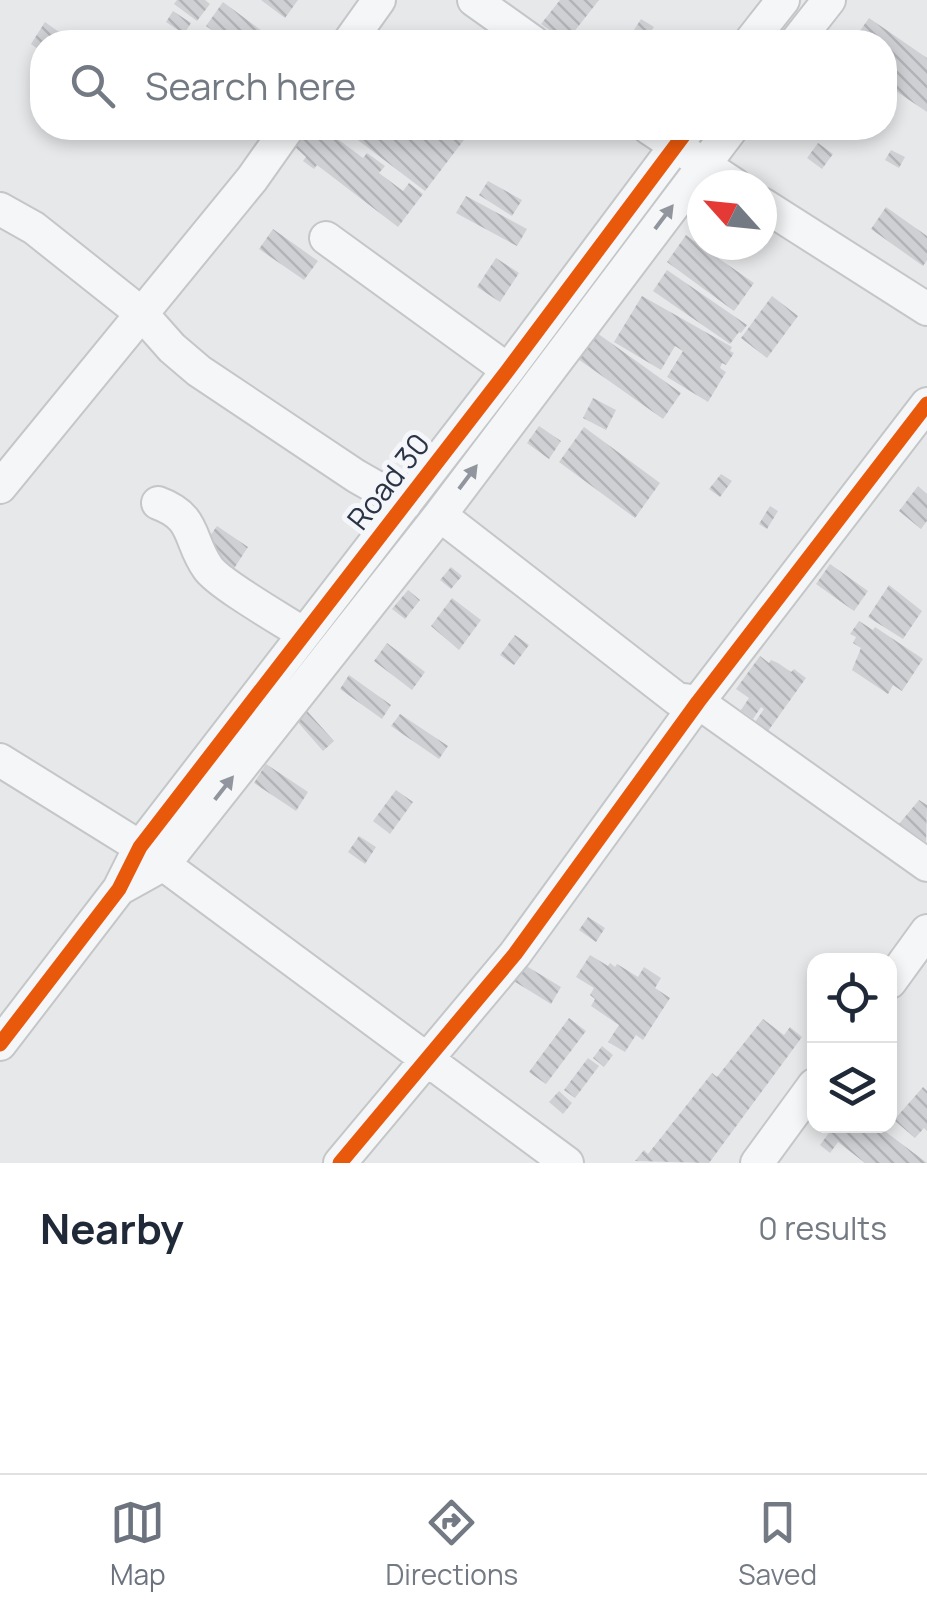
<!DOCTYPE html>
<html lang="en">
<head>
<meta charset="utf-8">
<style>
	:root { --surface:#fff; --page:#f6f6f7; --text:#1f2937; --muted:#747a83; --line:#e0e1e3; --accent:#6c737f }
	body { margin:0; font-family:Manrope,sans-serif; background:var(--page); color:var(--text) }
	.controls { position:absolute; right:30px; bottom:30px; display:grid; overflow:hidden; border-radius:20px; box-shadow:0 5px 15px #0003 }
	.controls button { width:90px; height:90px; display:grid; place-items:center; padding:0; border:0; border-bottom:2px solid var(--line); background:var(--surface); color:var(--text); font:50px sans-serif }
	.compass { position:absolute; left:687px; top:170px; width:90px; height:90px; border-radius:50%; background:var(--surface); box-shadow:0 5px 15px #0003; rotate:297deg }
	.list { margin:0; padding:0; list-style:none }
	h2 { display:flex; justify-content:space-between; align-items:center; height:130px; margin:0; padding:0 40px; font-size:42px }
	h2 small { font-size:32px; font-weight:400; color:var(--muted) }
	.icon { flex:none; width:55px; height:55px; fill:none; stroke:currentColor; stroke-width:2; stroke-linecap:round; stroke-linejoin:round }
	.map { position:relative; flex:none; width:927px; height:1163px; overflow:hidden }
	.search { position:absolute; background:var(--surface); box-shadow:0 5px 15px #0003; left:30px; right:30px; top:30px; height:110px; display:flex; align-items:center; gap:25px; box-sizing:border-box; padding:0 35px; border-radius:40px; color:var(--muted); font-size:38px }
	.sheet { height:310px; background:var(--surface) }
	nav { display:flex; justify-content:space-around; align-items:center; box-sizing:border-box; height:140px; border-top:2px solid var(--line); background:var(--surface); font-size:28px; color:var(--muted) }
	nav a { display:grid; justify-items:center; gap:5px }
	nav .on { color:var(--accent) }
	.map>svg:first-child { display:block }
	.building { fill:url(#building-back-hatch) }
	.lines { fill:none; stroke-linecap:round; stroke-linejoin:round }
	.minor-casing { stroke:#c4c6c8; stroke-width:36 }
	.minor { stroke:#f5f6f7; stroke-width:32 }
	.cycleway-casing { stroke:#f4f6f9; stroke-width:21 }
	.cycleway { stroke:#e8590c; stroke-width:15 }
	.oneway { fill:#90959e }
	.labels { text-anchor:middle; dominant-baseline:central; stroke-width:10; stroke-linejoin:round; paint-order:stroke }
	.street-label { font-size:30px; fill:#2b3445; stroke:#f4f6f9 }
</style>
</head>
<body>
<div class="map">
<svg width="927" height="1163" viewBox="0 0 927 1163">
	<defs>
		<pattern id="building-back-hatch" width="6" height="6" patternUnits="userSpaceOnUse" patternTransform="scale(2.5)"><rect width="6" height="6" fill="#ced0d3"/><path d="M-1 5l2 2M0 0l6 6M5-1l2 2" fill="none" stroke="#b1b3b6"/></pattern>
	</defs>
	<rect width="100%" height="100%" fill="#e6e8ea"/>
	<path class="building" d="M177 0H205L210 4 197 21 174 4Z
		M261 0H298L285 18Z
		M560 0H599L566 42 541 24Z
		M223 2 266 34 260 42H229L206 26Z
		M173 11 191 23 184 34 166 22Z
		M869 18 927 58V112L884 83V42H852Z
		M641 19 654 27 650 33 664 42H626Z
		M45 22 66 37 63 42H42V52L31 44Z
		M172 30 185 37 182 42H165Z
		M310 128H323L363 158 367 153 385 166 379 173 403 191 409 183 423 194 398 227 317 165 314 169 303 161 306 157 295 147Z
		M342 128H473L425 191Z
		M818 143 833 154 822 169 807 158Z
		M891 150 905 157 899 168 885 160Z
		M488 181 522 200 512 216 479 195Z
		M466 196 527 229 517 246 456 213Z
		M886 207 927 236V260L923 266 871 229Z
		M273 229 318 261 304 280 259 249Z
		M702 229V245H728L718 258 754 283 734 311 667 262 686 235 694 241Z
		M496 258 519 273 500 302 477 287Z
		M667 270 747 325 741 333 739 332 730 344 653 291Z
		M642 296 732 347 730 351 734 353 726 365 722 363 720 368 726 372 708 402 667 377 683 351 675 346 661 370 614 342Z
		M772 296 798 316 767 358 741 338Z
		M597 333 681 393 663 419 578 359Z
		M593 398 616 410 606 430 583 418Z
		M539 426 561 441 549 459 527 443Z
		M584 427 660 483 635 518 559 462Z
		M721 474 732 481 720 497 709 489Z
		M918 486 927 494V521L921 529 899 511Z
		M770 506 778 511 767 529 759 524Z
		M217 526 248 547 233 570 201 549Z
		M830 564 868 591 854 611 816 584Z
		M451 567 462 576 451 589 440 580Z
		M889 585 922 611 903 639 868 617Z
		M408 590 420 600 405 619 392 609Z
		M452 598 481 620 459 650 431 626Z
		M859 621 873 630 875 627 923 659 902 691 893 685 888 694 852 670 861 648 853 643 856 637 850 634Z
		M515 635 529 645 514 665 500 655Z
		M387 643 425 672 412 690 374 661Z
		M760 656 769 663 771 660 778 663 791 672 794 669 806 678 768 731 755 722 764 709 761 707 753 719 741 710 749 698 736 689Z
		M349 675 391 705 382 719 340 689Z
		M307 711 334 741 323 751 296 720Z
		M400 714 448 746 439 759 391 726Z
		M266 764 308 792 296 811 254 783Z
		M396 790 413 802 390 834 373 821Z
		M919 800 927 805 926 842 899 824Z
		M359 836 376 847 365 864 348 852Z
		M588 917 605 928 596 942 579 930Z
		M590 955 608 966 610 963 615 967 617 964 638 977 644 967 661 978 655 988 670 998 643 1040 636 1035 625 1052 608 1042 619 1025 591 1006 595 999 590 995 594 988 576 977Z
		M523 964 561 987 551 1004 512 980Z
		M569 1018 586 1031 546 1084 529 1072Z
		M763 1019 784 1035 790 1027 802 1037 709 1163 635 1161 644 1150 648 1154 712 1073 717 1077Z
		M602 1046 613 1055 604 1067 593 1058Z
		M588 1058 599 1066 575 1098 564 1090Z
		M923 1087 927 1091V1131L924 1128 915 1138 894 1120Z
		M559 1091 572 1103 563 1114 549 1102Z
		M834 1126H878L927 1163H865L838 1142 830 1153 820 1145Z"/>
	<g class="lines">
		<g class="minor-casing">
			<path id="minor" d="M474 0 533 42
				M349 42 379 0
				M750 42 783 0
				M796 42 829 0
				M649 128 735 185
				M762 204 927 309
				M0 209 34 228 141 313 172 348 199 371 356 476 405 504
				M326 238 508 370
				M0 487 252 179 288 128
				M158 503C197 517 188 540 208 568 219 584 284 621 304 634
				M440 515 677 699 698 702 927 865
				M0 760 140 847 567 1163
				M119 889 164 864 440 515 732 128
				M890 982 927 931
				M0 1044 119 889 140 847 508 370 689 128
				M340 1163 515 954 698 702 927 404
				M757 1163 814 1085"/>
		</g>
		<use href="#minor" class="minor"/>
		<g class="cycleway-casing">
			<path id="cycleway" d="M0 1044 119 889 140 847 508 370 689 128
				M340 1163 515 954 698 702 927 404"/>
		</g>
		<use href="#cycleway" class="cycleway"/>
	</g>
	<defs><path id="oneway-solid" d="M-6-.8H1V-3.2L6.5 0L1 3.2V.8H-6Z" transform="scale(2.5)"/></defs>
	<g class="oneway">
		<use href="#oneway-solid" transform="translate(664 217) rotate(-53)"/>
		<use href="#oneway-solid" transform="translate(468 477) rotate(-53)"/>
		<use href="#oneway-solid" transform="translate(224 788) rotate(-52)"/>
	</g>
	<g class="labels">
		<g class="street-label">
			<text transform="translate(388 481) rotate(-52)">Road 30</text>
		</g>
	</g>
</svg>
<div class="controls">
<button><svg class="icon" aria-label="locate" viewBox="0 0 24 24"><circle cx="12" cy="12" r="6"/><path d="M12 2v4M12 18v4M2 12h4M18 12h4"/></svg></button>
<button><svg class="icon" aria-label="layers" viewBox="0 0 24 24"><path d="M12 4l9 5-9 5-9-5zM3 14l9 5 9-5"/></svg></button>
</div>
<svg class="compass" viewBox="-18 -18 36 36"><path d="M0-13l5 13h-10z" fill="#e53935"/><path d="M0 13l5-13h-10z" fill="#747a83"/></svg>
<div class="search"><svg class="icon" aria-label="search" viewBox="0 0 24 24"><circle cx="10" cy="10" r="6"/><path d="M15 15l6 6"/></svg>Search here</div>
</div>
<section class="sheet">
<h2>Nearby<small>0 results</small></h2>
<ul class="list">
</ul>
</section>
<nav>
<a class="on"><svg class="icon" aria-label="map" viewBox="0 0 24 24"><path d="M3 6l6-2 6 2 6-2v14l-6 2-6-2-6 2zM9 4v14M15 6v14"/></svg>Map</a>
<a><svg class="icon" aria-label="directions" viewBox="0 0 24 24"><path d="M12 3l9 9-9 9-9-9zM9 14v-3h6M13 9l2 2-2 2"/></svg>Directions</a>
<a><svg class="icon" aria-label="saved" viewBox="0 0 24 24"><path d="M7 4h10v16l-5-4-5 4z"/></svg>Saved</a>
</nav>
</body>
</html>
